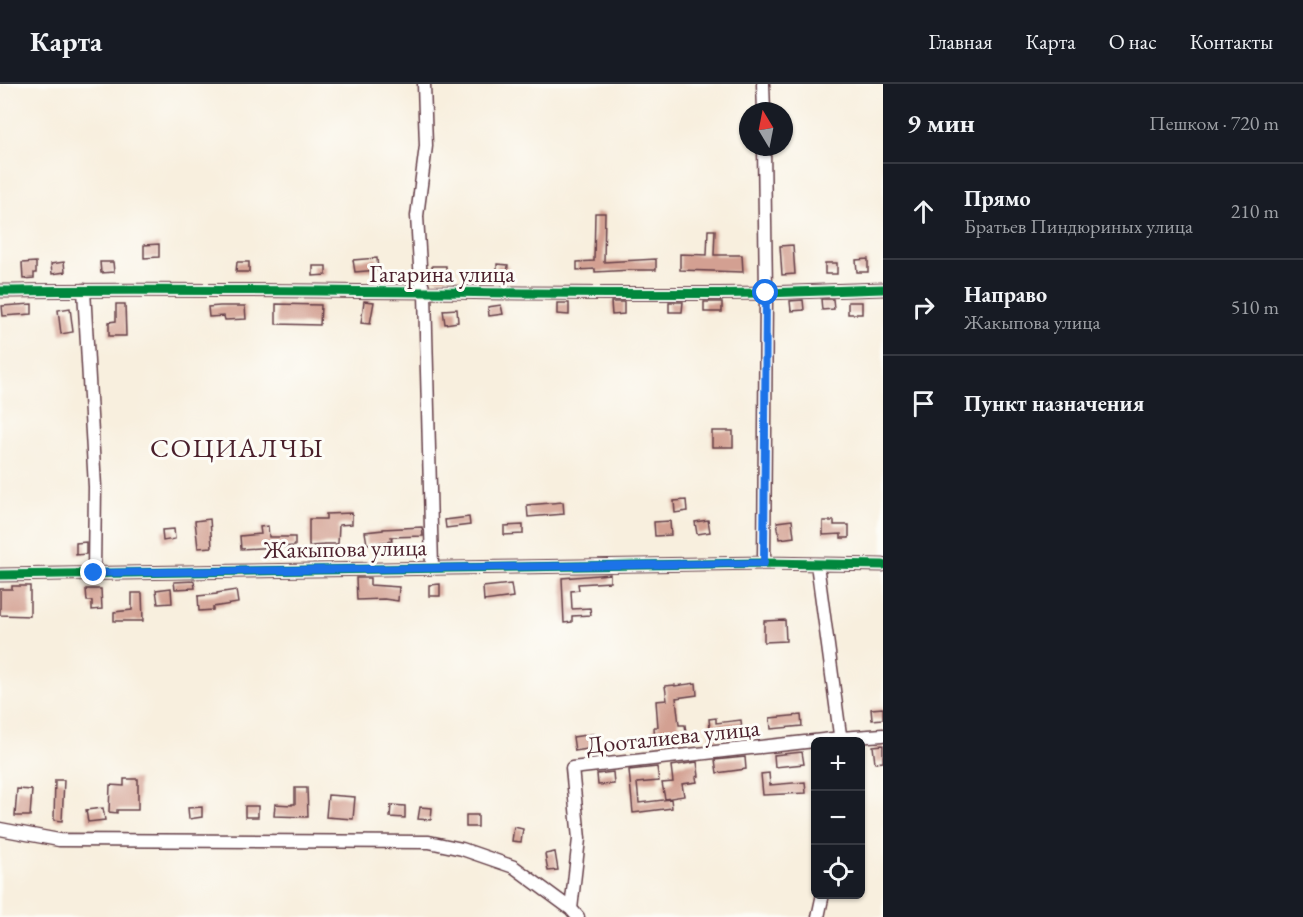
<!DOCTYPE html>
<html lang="ru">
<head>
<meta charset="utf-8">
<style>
	:root { --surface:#171b24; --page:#242831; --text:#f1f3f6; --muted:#9ea1a6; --line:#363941 }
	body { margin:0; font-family:"EB Garamond",serif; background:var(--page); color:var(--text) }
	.controls { position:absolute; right:18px; bottom:18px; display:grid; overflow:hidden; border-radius:9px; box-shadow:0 2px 4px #0004 }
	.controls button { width:54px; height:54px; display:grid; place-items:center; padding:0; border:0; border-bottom:2px solid var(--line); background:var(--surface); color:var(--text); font:30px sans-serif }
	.compass { position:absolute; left:739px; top:18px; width:54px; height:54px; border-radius:50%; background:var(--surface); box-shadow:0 2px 4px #0004; rotate:350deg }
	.stop { position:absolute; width:18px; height:18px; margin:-14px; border:4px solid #1a73e8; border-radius:50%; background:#fff }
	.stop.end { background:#1a73e8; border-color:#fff; box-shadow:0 2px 6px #0008 }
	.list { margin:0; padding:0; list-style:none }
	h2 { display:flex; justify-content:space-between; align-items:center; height:78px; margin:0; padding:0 24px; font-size:26px }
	h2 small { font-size:20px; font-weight:400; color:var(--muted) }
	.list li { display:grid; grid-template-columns:39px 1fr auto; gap:18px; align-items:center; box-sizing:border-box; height:96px; padding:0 24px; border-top:2px solid var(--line) }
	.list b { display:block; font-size:22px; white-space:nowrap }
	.list p { margin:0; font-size:20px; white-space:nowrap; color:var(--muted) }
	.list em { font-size:20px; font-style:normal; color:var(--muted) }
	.icon { flex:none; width:33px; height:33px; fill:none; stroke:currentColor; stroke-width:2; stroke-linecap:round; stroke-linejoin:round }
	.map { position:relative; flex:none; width:883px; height:833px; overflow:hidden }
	header { display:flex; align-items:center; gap:36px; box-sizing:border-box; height:84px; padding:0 30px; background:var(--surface); border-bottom:2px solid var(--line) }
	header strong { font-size:28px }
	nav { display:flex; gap:33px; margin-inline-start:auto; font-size:21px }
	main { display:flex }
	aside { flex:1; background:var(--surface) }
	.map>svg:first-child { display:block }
	.building { fill:#d3a092 }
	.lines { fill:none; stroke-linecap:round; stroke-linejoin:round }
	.minor-casing { stroke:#643e46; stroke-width:15 }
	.minor { stroke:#fff; stroke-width:12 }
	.cycleway-casing { stroke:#fdfcf7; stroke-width:13 }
	.cycleway { stroke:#00873e; stroke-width:9 }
	.route { stroke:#1a73e8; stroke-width:8 }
	.labels { text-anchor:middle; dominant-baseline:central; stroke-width:6; stroke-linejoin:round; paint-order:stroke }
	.street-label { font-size:24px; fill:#4a1f2b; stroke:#fdfcf7 }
	.quarter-label { font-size:27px; letter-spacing:1.5px; fill:#4a1f2b; stroke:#fdfcf7 }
</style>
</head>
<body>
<header>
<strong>Карта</strong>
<nav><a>Главная</a><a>Карта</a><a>О нас</a><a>Контакты</a></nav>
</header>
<main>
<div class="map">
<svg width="883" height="833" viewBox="0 0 883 833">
	<rect width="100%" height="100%" fill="#fdfcf7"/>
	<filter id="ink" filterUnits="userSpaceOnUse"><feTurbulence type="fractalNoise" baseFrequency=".0167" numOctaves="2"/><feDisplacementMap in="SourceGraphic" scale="12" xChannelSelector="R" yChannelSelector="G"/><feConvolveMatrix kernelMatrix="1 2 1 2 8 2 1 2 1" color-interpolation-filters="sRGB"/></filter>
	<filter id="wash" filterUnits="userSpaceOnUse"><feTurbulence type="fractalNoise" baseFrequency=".008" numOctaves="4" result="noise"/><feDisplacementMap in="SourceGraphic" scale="24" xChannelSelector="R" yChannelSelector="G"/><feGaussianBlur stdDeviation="1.35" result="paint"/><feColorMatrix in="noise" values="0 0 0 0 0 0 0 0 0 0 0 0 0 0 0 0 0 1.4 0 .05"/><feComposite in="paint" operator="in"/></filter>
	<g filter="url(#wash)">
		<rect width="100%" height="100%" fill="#f8efde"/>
		<g id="blocks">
			<path class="building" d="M595 129H605L604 178 656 175V186H632L595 188V185L577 186V178L594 177Z
				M708 146H715L714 171H742L743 188 680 186V170L707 171Z
				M159 160V173L144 174V161Z
				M793 161 795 190 782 191 780 162Z
				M377 174 378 186 355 188 353 176Z
				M868 175V188H857L856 176Z
				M36 178V189H34V194L23 195 22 179Z
				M64 178 65 188 52 190 51 180Z
				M100 178H113L114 188 101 189Z
				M237 178H249V188H236Z
				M825 179H837V190H825Z
				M497 180 508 181 507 197 497 196Z
				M313 182H326V191L313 192Z
				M432 182H446V194H433Z
				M821 215H833L834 225 822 226Z
				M803 216 804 226 791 227 790 217Z
				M364 217 374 218 370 240 361 239Z
				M611 218H624V230L612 231Z
				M669 218H683L682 228H669Z
				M704 218H722V228H704Z
				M848 218H862V230H848Z
				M557 219H569V231L557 230Z
				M32 220V230L3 232 2 222Z
				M116 220H125L126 252H109V238L116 237Z
				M276 220 321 221 320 241 276 240Z
				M501 221 503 230 489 232 488 223Z
				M220 222H245L246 235 225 236 224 232 209 233 208 223Z
				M70 224 73 248 61 250 58 226Z
				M457 225 458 238 445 240 443 226Z
				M712 347H733V363H712Z
				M686 416 687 427 675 429 674 417Z
				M563 418 564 430 528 433 527 421Z
				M352 429V440L339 441 338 460H324L325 461 309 462V435H326V430Z
				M469 433 470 441 446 444 445 436Z
				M210 435 212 463 198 464 195 437Z
				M708 436 710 448 697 450 695 438Z
				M792 436 794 453 780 455 777 438Z
				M670 437 671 451 655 452 654 438Z
				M823 437H834V441H849V454H841V450L823 451Z
				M523 441V450L504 451V442Z
				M268 442 269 453H295V462L241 465 240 452 261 450 260 443Z
				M422 443 423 452 391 453 392 457 367 460 365 448 383 446V445Z
				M174 445 175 455 163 457 162 446Z
				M86 458V470L76 471V459Z
				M610 490V498L578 500 579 506 571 507 572 525 590 524 591 531 572 532V538L564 539 562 494Z
				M356 494H370V501L399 503 398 517 384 515 357 516Z
				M194 497 195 504 175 505 174 498Z
				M440 500V512H429V501Z
				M511 500 513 513 484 517 483 503Z
				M12 502H30V532L0 531V505H12Z
				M171 504 172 519 158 520 156 506Z
				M86 505H101L102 525 92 526V517H87Z
				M236 506 238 519 213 523V526L199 527 198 512 217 510V509Z
				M132 509H142L143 537H114V528L132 526Z
				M785 536 786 557 764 558V537Z
				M696 599 697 611 676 614 679 641H685L687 657 655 659 654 643H658L656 617 667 616 665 602 675 601V602Z
				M883 624V635L872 636 871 625Z
				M801 631 802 642 771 645 770 634Z
				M716 634V639L741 636 742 647 717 650 718 656H711L709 635Z
				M593 650 594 664 575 667 573 653Z
				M883 661V678L875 679 873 662Z
				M802 668 804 680 775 683 774 671Z
				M745 673 746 685 717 689 715 676Z
				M697 678 699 692 696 693 697 698 682 700 684 712 665 715 662 699 673 698 671 682Z
				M657 683 659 697 637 699 639 719 671 715 672 724 633 729 629 686Z
				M613 688 614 700 598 701 597 690Z
				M769 689 770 701 805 698 806 709 763 711 761 690Z
				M124 695H138V726H117V729L109 728 110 701 124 702Z
				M55 696H64L62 737 54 736Z
				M295 704H307L308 733 274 732 275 720 292 721V720H295Z
				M17 705 32 706 30 732H15Z
				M328 711 355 713 353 735 326 733Z
				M391 721 405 722V734L390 733Z
				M245 722H258V733H245Z
				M202 723V733L189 735 188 724Z
				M420 723 432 724 431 736 418 735Z
				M103 724 105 736 88 738 86 726Z
				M466 731H478V743H466Z
				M514 743 523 745 521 758 512 757Z
				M555 768 558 786 548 787 545 770Z"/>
		</g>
	</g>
	<g filter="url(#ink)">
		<use href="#blocks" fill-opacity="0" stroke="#643e46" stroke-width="1.5"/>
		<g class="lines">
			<g class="minor-casing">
				<path id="minor" d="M424 0 426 62 417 132 421 198 425 209 432 483
					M763 0 764 27
					M84 206 95 403 94 489
					M0 207C255 203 510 212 765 209 805 208 844 206 883 205
					M764 479 766 209 764 63
					M817 480 841 658
					M0 491 764 479 883 481
					M0 745 59 756 429 758 462 765 514 783 571 825 578 833
					M571 825 579 755 572 684 841 654 883 651
					M818 833 823 810"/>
			</g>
			<use href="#minor" class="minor"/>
			<g class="cycleway-casing">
				<path id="cycleway" d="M0 207C255 203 510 212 765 209 805 208 844 206 883 205
					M0 491 764 479 883 481"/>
			</g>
			<use href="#cycleway" class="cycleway"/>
		</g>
	</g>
	<g class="lines" filter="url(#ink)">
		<path class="route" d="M94 489 764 479 766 209"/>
	</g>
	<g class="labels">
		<g class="street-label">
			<text x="442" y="189">Гагарина улица</text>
			<text transform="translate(345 464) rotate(-1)">Жакыпова улица</text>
			<text transform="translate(673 652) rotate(-6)">Дооталиева улица</text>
		</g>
		<g class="quarter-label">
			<text x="237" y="363">СОЦИАЛЧЫ</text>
		</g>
	</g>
</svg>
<div class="controls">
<button>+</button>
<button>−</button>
<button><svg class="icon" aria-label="locate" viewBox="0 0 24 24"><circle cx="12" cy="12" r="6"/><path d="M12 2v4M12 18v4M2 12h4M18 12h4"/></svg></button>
</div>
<svg class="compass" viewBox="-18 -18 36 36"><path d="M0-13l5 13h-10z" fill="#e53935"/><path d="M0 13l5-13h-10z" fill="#9ea1a6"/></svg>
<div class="stop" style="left:766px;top:209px"></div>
<div class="stop end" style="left:94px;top:489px"></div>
</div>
<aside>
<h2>9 мин<small>Пешком · 720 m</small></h2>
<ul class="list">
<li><svg class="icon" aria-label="ahead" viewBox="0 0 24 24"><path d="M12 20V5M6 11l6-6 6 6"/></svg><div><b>Прямо</b><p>Братьев Пиндюриных улица</p></div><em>210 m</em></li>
<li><svg class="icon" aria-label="right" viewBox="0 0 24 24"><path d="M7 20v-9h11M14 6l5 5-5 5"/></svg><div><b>Направо</b><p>Жакыпова улица</p></div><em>510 m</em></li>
<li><svg class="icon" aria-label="arrive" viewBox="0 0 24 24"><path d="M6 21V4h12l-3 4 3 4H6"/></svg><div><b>Пункт назначения</b></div></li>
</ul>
</aside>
</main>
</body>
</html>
